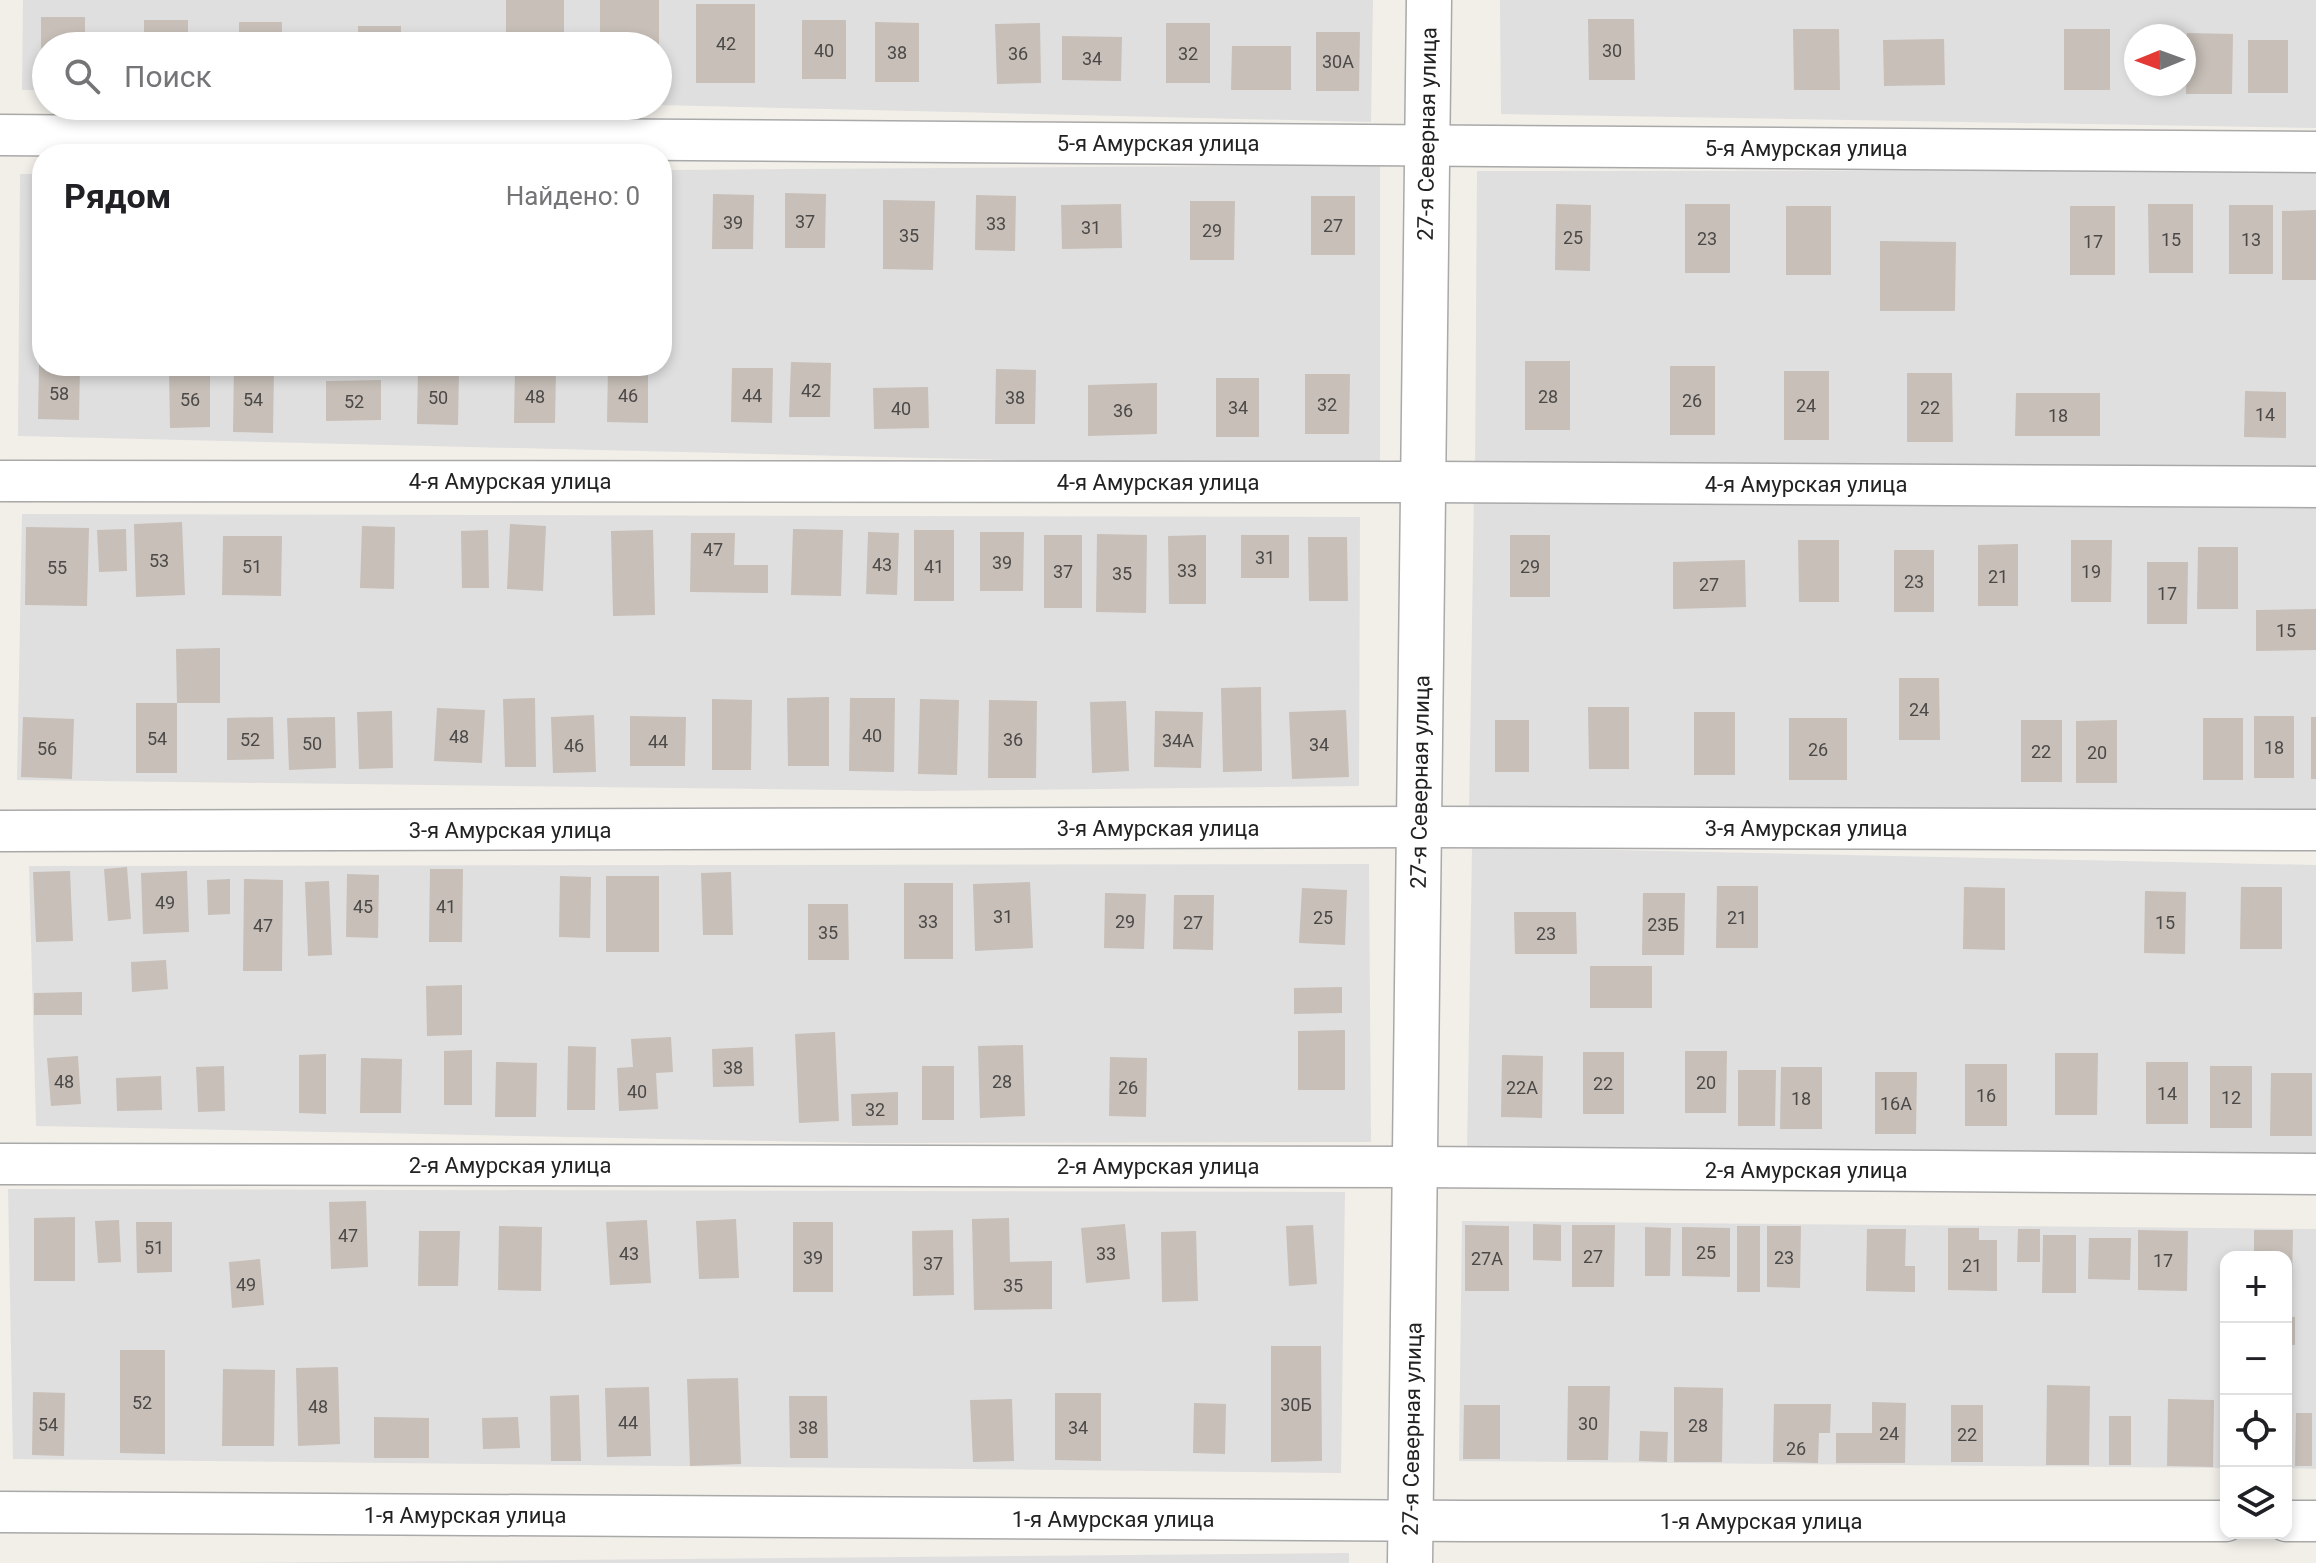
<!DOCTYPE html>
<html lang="ru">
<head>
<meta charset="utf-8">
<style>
	:root { --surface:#fff; --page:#f2f2f2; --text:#202124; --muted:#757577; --line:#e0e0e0 }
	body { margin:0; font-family:Roboto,sans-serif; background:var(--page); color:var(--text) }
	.controls { position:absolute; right:24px; bottom:24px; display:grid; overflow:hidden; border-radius:16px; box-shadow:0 4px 12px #0003 }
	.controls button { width:72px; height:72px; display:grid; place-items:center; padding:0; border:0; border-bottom:2px solid var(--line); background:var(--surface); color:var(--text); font:40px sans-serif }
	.compass { position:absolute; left:2124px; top:24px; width:72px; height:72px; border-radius:50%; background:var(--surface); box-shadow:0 4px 12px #0003; rotate:269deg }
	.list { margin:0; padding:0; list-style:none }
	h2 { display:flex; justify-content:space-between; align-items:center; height:104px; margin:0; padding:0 32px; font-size:34px }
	h2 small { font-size:26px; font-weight:400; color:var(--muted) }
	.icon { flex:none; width:44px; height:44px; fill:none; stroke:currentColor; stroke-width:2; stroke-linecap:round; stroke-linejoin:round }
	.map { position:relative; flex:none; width:2316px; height:1563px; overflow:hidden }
	.search { position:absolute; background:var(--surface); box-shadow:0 4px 12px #0003; left:32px; top:32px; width:640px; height:88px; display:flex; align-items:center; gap:20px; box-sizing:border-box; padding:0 28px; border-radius:44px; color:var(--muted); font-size:30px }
	.panel { position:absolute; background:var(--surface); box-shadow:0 4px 12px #0003; left:32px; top:144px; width:640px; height:232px; border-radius:32px }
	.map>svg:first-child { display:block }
	.residential { fill:#e0dfdf; fill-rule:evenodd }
	.building { fill:#c7bfb8 }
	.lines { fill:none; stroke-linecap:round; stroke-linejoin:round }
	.minor-casing { stroke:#a9a9a9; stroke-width:43 }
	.tertiary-casing { stroke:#a9a9a9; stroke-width:47 }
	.minor { stroke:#fff; stroke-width:40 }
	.tertiary { stroke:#fff; stroke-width:44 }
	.labels { text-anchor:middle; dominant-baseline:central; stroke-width:8; stroke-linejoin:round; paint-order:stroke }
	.number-label { font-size:18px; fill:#4b4948 }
	.street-label { font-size:22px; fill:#222; stroke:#fff }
</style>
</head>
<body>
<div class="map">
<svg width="2316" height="1563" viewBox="0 0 2316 1563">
	<rect width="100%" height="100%" fill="#f2efe9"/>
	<path class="residential" d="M23 0H1373L1371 122 658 105V46H46V90H22Z
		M1500 0H2316V128L1501 114ZM2136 36H2184V84H2136Z
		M1380 165V469L18 436 20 174H42V366H662V170Z
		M2316 170V478L1475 472 1477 171Z
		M1474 495 2316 500V822L1469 815Z
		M22 514 1360 517 1359 786 924 791 17 780Z
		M1472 847 2316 865V1162L1467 1153Z
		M1369 864 1371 1142 867 1143 36 1126 29 866Z
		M8 1189 1345 1192 1341 1473 13 1459Z
		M1462 1221 2316 1229V1469L2286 1468V1257H2226V1468L1459 1461Z
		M1349 1553V1563H228Z"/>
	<path class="building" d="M506 0H564V46H506Z
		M600 0H659V46H600Z
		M696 4H755V83H696Z
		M41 17H85V46H46V76H41Z
		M1588 19H1634L1635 80H1589Z
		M144 20H188V46H144Z
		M802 20H846V79H802Z
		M239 22H282V46H239Z
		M875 22 919 23V82H875Z
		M1040 23 1041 83 997 84 995 24Z
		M1166 23H1210V83H1166Z
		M358 26H401V46H358Z
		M1793 29H1839L1840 90H1794Z
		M2064 29H2110V90H2064Z
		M1316 32H1360L1359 91H1316Z
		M2187 33 2233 34 2232 94H2186Z
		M1062 36 1122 37 1121 81 1062 80Z
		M1944 39 1945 85 1884 86 1883 40Z
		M427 40 489 41V46H427Z
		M2248 40H2288V93H2248Z
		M1232 46H1291V90H1231Z
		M785 193 826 194 825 248H785Z
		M713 194 754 195 753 249H712Z
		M976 195 1016 196 1015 251 975 250Z
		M1311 196H1355V255H1311Z
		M883 200 935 201 933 270 883 269Z
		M1190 201H1235L1234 260H1190Z
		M1121 204 1122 248 1062 249 1061 205Z
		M1556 204 1591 205 1590 271 1555 270Z
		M1685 204H1730V273H1685Z
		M2148 204H2193V273H2149Z
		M2229 205H2273V274H2229Z
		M1786 206H1831V275H1786Z
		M2070 206H2115V275H2070Z
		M2316 210V280H2282V211Z
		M1880 241 1956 242 1955 311H1880Z
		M1525 361H1570V430H1525Z
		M791 362 831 363 830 417H789Z
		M39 365 80 366 79 420 38 419Z
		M234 366H274L273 433 233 432Z
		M1670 366H1715V435H1670Z
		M608 367 648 368V423L607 422Z
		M515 368 556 369 555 423H514Z
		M732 368H773L772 423 731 422Z
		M418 369 459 370 458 425 417 424Z
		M996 369 1036 370 1035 424H995Z
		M169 370H210V427L170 428Z
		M1784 371H1829V440H1784Z
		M1907 373H1952L1953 442H1907Z
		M1305 374H1350L1349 434H1305Z
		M1216 378H1259V437H1216Z
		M381 380V420L326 421V381Z
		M1157 383V434L1088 436V385Z
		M928 387 929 428 874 429 873 388Z
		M2245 391 2286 392V438L2244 437Z
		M2016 393H2100V436H2015Z
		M182 522 185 595 136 597 134 524Z
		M510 524 546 526 543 591 507 589Z
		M362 526 395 527 394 589 360 588Z
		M26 527 89 528 87 606 25 605Z
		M126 529 127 571 99 572 97 530Z
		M793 529 843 530 841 596 791 595Z
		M488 530 489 588H462L461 531Z
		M653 530 655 615 613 616 611 531Z
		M914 530H954V601H914Z
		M868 532 899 533 897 595 866 594Z
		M980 532H1024L1023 591H980Z
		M691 533H735L734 565H768V593L690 592Z
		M1097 534 1147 535 1146 613 1096 612Z
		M1044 535H1082V608H1044Z
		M1206 535V604H1169L1168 536Z
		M1241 535H1289V578H1241Z
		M1510 535H1550V597H1510Z
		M223 536H282L281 596 222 595Z
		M1308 537H1347L1348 601H1309Z
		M1798 540H1839V602H1799Z
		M2071 540H2112L2111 602H2071Z
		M2018 544V606H1978V545Z
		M2198 547H2238V609H2197Z
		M1894 550H1934V612H1894Z
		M1745 560 1746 607 1673 609V562Z
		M2147 562H2188L2187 624H2147Z
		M2316 609V650L2256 651V610Z
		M220 648V703H177L176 649Z
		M1899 678H1939L1940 740H1899Z
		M1261 687 1262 771 1223 772 1221 688Z
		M829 697V766H788L787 698Z
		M535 698 536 767H505L503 699Z
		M850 698H895L894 772 849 771Z
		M712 699 752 700 751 770H712Z
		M920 699 959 700 957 775 918 774Z
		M989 700 1037 701 1036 778H988Z
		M1126 701 1129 771 1092 773 1090 702Z
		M136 703H177V773H136Z
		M1588 707H1629V769H1589Z
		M437 708 485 710 482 763 434 761Z
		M1346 710 1349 777 1292 779 1289 712Z
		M392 711 393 768 359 769 357 712Z
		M1155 711 1203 712 1201 768 1154 767Z
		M1694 712H1735V775H1694Z
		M594 715 596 772 553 773 551 717Z
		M630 716 686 717 685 766H630Z
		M2254 716H2294V778H2254Z
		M23 717 74 719 72 779 21 777Z
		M273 717 274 759 227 760V718Z
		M335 717 336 768 289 770 287 718Z
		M2311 717H2316V779H2311Z
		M1789 718H1847V780H1789Z
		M2203 718H2243V780H2203Z
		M1495 720H1529V772H1495Z
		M2021 720H2062V782H2021Z
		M2117 720V783H2076V721Z
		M127 867 131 919 108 921 104 869Z
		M430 869H463L462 942H429Z
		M70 871 73 941 36 942 33 872Z
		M187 871 189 932 143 934 141 873Z
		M731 872 733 935H703L701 873Z
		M347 874 379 875 378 938 346 937Z
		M560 876 591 877 590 938 559 937Z
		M606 876H659V952H606Z
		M230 879V914L208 915 207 880Z
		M244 879 283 880 282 971H243Z
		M329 881 332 955 308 956 305 882Z
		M1030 882 1033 948 975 951 973 884Z
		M904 883H953V959H904Z
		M1717 886H1758V948H1716Z
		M1964 887 2005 888V950L1963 949Z
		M2241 887H2282V949H2240Z
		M1302 888 1347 890 1345 945 1299 943Z
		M2145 891 2186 892 2185 954 2144 953Z
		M1105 893 1146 894 1144 949 1104 948Z
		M1643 893H1685L1684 955H1642Z
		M1174 895H1214L1213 950 1173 949Z
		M808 904H848L849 960H808Z
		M1514 912H1576L1577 954H1515Z
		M166 960 168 989 132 992 131 962Z
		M1590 966H1652V1008H1590Z
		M462 985V1035L427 1036 426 986Z
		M1342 987V1013L1294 1014V988Z
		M82 992V1015H34V993Z
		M1345 1030V1090H1298V1031Z
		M835 1032 839 1121 799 1123 795 1034Z
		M671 1037 673 1072 656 1073 658 1109 619 1111 617 1068 633 1067 631 1039Z
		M1023 1045 1025 1116 980 1118 978 1046Z
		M568 1046 596 1047 595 1110H567Z
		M753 1047 754 1086 713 1087 712 1049Z
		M472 1050V1105H444V1051Z
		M1685 1051H1727L1726 1113H1685Z
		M1583 1052H1624V1114H1583Z
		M2055 1053H2098L2097 1115H2055Z
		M326 1054V1114L299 1113V1055Z
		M1502 1055 1543 1056 1542 1118 1501 1117Z
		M78 1056 81 1104 51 1106 47 1058Z
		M1110 1057 1147 1058 1146 1117 1109 1116Z
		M361 1058 402 1059 401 1113H360Z
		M496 1062 537 1063 536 1117H495Z
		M2146 1062H2188V1124H2146Z
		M1965 1064H2007V1126H1965Z
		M224 1066 225 1111 198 1112 196 1067Z
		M922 1066H954V1120H922Z
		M2210 1066H2252V1128H2210Z
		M1781 1067H1822V1129H1780Z
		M1738 1070H1776L1775 1126H1738Z
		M1875 1072H1917L1916 1134H1875Z
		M2271 1073H2312V1136H2270Z
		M161 1076 162 1110 117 1111 116 1078Z
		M898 1092V1125L852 1126 851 1094Z
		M366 1201 368 1267 331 1269 329 1202Z
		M75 1217V1281H34V1218Z
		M1009 1218 1010 1262 1052 1261V1309L974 1310 972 1219Z
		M736 1219 739 1278 699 1279 696 1221Z
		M119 1220 121 1262 98 1263 95 1221Z
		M647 1220 651 1283 610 1285 606 1222Z
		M136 1222H172V1272L137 1273Z
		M793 1222H833V1292H793Z
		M1125 1224 1130 1279 1086 1283 1081 1228Z
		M1533 1224 1561 1225V1261L1533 1260Z
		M1313 1225 1317 1284 1289 1286 1286 1226Z
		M1465 1225 1509 1226V1291H1465Z
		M1572 1225H1615L1614 1287H1572Z
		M499 1226 542 1227 541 1291 498 1290Z
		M1737 1226H1760V1292H1737Z
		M1767 1226H1801L1800 1288 1767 1287Z
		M1645 1227 1671 1228 1670 1276H1645Z
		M1682 1227 1730 1228V1277L1682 1276Z
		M1948 1228H1979V1240H1997V1291L1948 1290Z
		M1867 1229H1906L1905 1266H1915V1292L1866 1291Z
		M2018 1229H2040V1262H2017Z
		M953 1230 954 1295 913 1296 912 1231Z
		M2138 1230 2188 1231 2187 1291 2138 1290Z
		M2254 1230H2293L2292 1284H2286V1257H2254Z
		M419 1231H460L458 1286H418Z
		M1196 1231 1198 1301 1162 1302 1161 1232Z
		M2043 1235H2076V1293H2042Z
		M2089 1238H2131L2130 1280 2088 1279Z
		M260 1259 264 1305 232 1308 229 1262Z
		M2286 1317H2295V1345H2286Z
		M1271 1346H1321L1322 1461 1271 1462Z
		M120 1350H165V1454L120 1453Z
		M338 1367 340 1444 298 1446 296 1368Z
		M223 1369 275 1370 274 1446H222Z
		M738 1378 741 1464 690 1466 687 1379Z
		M2047 1385 2090 1386 2089 1465H2046Z
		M1568 1386H1610L1608 1460H1567Z
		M649 1387 651 1456 607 1457 605 1388Z
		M1674 1387 1723 1388 1722 1462H1674Z
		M33 1392 65 1393 64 1456 32 1455Z
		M1055 1393H1101V1461L1055 1460Z
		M579 1395 581 1461H551L550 1396Z
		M789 1396H827L828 1458H790Z
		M1012 1399 1014 1461 973 1462 970 1400Z
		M2168 1399 2214 1400 2213 1467 2167 1466Z
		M1872 1402 1906 1403 1905 1463H1836V1433H1872Z
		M1194 1403 1226 1404 1225 1454 1193 1453Z
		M1774 1404H1831L1830 1433H1819L1818 1463 1773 1462Z
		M1464 1405H1500V1459H1463Z
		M1951 1405H1983V1462H1951Z
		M2296 1413H2312V1466H2295Z
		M2109 1416H2131V1465H2109Z
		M374 1417 429 1418V1458H374Z
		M518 1417 520 1448 483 1449 482 1418Z
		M1640 1431 1668 1432 1667 1462 1639 1461Z"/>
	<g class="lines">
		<g class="minor-casing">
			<path id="minor" d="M0 135 2316 152
				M0 481 1423 482 2316 487
				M0 831 1419 827 2316 830
				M0 1164 1415 1167 2316 1174
				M0 1512 1467 1521H2226
				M2286 1521H2316"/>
		</g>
		<g class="tertiary-casing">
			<path id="tertiary" d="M1410 1563 1429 0"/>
		</g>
		<use href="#minor" class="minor"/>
		<use href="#tertiary" class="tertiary"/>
	</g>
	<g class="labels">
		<g class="number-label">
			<text x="726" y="43">42</text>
			<text x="824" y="50">40</text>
			<text x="1612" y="50">30</text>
			<text x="897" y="52">38</text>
			<text x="1018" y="53">36</text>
			<text x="1188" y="53">32</text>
			<text x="1092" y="58">34</text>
			<text x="1338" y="61">30А</text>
			<text x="805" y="221">37</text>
			<text x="733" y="222">39</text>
			<text x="996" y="223">33</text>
			<text x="1333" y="225">27</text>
			<text x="1091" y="227">31</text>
			<text x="1212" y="230">29</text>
			<text x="909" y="235">35</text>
			<text x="1573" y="237">25</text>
			<text x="1707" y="238">23</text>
			<text x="2171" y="239">15</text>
			<text x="2251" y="239">13</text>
			<text x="2093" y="241">17</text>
			<text x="811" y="390">42</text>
			<text x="59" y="393">58</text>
			<text x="628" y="395">46</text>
			<text x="752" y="395">44</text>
			<text x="535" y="396">48</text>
			<text x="1548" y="396">28</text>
			<text x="438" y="397">50</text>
			<text x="1015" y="397">38</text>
			<text x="190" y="399">56</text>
			<text x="253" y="399">54</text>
			<text x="1692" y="400">26</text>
			<text x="354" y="401">52</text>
			<text x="1327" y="404">32</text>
			<text x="1806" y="405">24</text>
			<text x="1238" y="407">34</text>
			<text x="1930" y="407">22</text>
			<text x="901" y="408">40</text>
			<text x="1123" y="410">36</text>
			<text x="2265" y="414">14</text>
			<text x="2058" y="415">18</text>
			<text x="713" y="549">47</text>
			<text x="1265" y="557">31</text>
			<text x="159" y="560">53</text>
			<text x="1002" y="562">39</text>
			<text x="882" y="564">43</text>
			<text x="252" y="566">51</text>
			<text x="934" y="566">41</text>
			<text x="1530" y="566">29</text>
			<text x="57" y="567">55</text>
			<text x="1187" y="570">33</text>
			<text x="1063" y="571">37</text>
			<text x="2091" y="571">19</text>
			<text x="1122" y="573">35</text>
			<text x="1998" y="576">21</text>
			<text x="1914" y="581">23</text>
			<text x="1709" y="584">27</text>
			<text x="2167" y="593">17</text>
			<text x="2286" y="630">15</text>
			<text x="1919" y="709">24</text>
			<text x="872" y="735">40</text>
			<text x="459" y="736">48</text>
			<text x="157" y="738">54</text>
			<text x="250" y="739">52</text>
			<text x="1013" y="739">36</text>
			<text x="1178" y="740">34А</text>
			<text x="658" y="741">44</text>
			<text x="312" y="743">50</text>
			<text x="1319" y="744">34</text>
			<text x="574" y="745">46</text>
			<text x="2274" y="747">18</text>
			<text x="47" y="748">56</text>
			<text x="1818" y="749">26</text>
			<text x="2041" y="751">22</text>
			<text x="2097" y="752">20</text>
			<text x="165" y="902">49</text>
			<text x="363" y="906">45</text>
			<text x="446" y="906">41</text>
			<text x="1003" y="916">31</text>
			<text x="1323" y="917">25</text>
			<text x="1737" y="917">21</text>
			<text x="928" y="921">33</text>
			<text x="1125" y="921">29</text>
			<text x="1193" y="922">27</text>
			<text x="2165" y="922">15</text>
			<text x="1663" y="924">23Б</text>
			<text x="263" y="925">47</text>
			<text x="828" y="932">35</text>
			<text x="1546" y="933">23</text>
			<text x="733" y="1067">38</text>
			<text x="64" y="1081">48</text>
			<text x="1002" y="1081">28</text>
			<text x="1706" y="1082">20</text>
			<text x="1603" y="1083">22</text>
			<text x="1128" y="1087">26</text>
			<text x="1522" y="1087">22А</text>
			<text x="637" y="1091">40</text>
			<text x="2167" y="1093">14</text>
			<text x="1986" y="1095">16</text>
			<text x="2231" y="1097">12</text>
			<text x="1801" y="1098">18</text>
			<text x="1896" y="1103">16А</text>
			<text x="875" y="1109">32</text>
			<text x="348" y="1235">47</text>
			<text x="154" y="1247">51</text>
			<text x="1706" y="1252">25</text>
			<text x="629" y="1253">43</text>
			<text x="1106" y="1253">33</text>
			<text x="1593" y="1256">27</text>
			<text x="813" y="1257">39</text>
			<text x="1784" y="1257">23</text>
			<text x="1487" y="1258">27А</text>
			<text x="2163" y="1260">17</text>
			<text x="933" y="1263">37</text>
			<text x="1972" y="1265">21</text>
			<text x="246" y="1284">49</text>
			<text x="1013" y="1285">35</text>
			<text x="142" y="1402">52</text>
			<text x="1296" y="1404">30Б</text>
			<text x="318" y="1406">48</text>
			<text x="628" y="1422">44</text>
			<text x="1588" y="1423">30</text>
			<text x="48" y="1424">54</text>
			<text x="1698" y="1425">28</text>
			<text x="808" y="1427">38</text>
			<text x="1078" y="1427">34</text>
			<text x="1889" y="1433">24</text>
			<text x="1967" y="1434">22</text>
			<text x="1796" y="1448">26</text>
		</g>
		<g class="street-label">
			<text transform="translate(1427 134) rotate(-89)">27-я Северная улица</text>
			<text x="1158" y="143">5-я Амурская улица</text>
			<text x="1806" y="148">5-я Амурская улица</text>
			<text x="510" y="481">4-я Амурская улица</text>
			<text x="1158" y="482">4-я Амурская улица</text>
			<text x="1806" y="484">4-я Амурская улица</text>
			<text transform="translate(1420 782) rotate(-89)">27-я Северная улица</text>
			<text x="1158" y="828">3-я Амурская улица</text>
			<text x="1806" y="828">3-я Амурская улица</text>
			<text x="510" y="830">3-я Амурская улица</text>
			<text x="510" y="1165">2-я Амурская улица</text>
			<text x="1158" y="1166">2-я Амурская улица</text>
			<text x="1806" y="1170">2-я Амурская улица</text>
			<text transform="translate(1412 1429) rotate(-89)">27-я Северная улица</text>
			<text x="465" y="1515">1-я Амурская улица</text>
			<text x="1113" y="1519">1-я Амурская улица</text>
			<text x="1761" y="1521">1-я Амурская улица</text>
		</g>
	</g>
</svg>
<div class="controls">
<button>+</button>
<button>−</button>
<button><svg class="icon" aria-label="locate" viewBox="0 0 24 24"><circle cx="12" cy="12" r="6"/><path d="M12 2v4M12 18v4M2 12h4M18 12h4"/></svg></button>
<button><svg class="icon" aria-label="layers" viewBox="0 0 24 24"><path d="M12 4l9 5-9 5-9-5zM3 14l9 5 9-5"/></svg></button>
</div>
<svg class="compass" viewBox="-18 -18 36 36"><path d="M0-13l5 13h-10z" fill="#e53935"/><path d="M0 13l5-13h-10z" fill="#757577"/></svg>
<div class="search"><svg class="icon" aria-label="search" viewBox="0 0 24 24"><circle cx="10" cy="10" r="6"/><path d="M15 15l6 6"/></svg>Поиск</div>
<section class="panel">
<h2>Рядом<small>Найдено: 0</small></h2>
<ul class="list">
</ul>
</section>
</div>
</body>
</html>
